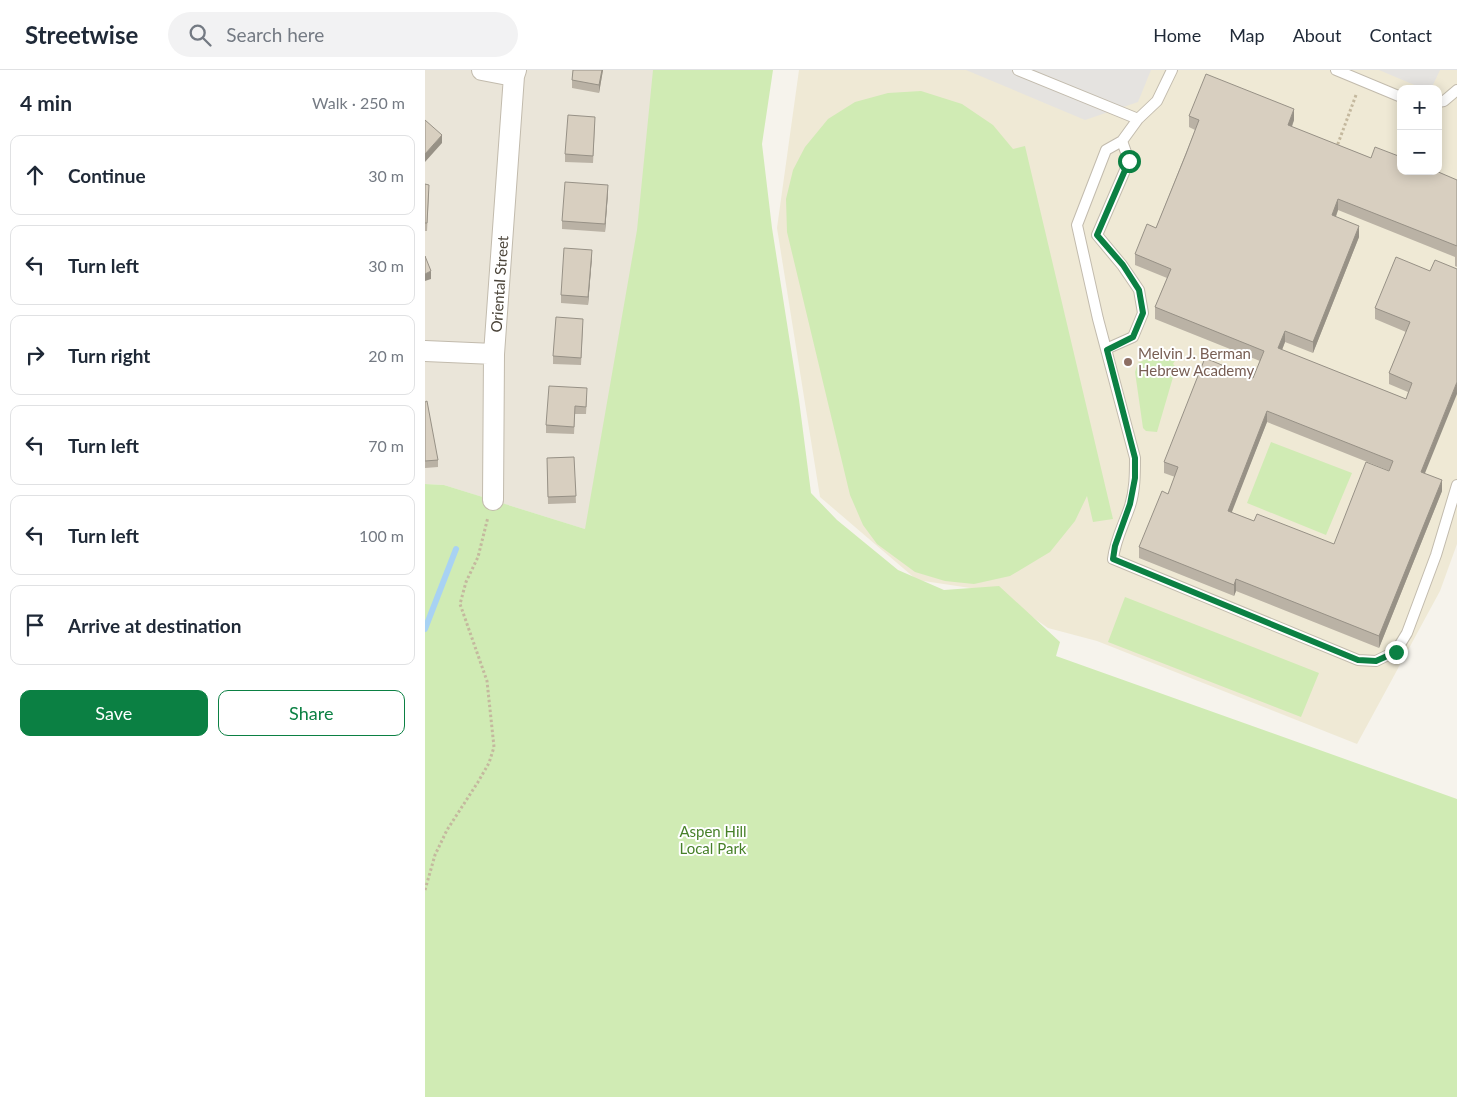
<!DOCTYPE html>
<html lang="en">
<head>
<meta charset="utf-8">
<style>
	:root { --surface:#fff; --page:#f2f2f3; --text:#1f2937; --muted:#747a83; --line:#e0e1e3; --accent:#0b8043 }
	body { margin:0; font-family:Lato,sans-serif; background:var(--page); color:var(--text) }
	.controls { position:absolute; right:15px; top:15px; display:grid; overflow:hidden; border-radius:10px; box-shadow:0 2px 12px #0003 }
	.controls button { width:45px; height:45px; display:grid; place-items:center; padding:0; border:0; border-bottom:1px solid var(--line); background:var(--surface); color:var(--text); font:25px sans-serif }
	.stop { position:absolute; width:15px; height:15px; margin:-11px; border:4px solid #0b8043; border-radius:50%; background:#fff }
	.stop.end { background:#0b8043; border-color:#fff; box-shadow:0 1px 5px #0008 }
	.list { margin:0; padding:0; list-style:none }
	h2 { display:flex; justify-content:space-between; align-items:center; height:65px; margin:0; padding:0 20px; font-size:21px }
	h2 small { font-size:16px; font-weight:400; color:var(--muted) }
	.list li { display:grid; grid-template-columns:32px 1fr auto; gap:15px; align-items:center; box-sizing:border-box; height:80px; margin:0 10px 10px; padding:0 10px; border:1px solid var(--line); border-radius:10px }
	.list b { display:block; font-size:19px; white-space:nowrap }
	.list em { font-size:16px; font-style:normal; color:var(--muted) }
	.actions { display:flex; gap:10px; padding:15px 20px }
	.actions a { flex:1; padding:11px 0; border:1px solid var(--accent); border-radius:10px; text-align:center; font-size:18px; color:var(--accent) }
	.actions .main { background:var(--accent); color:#fff }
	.icon { flex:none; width:28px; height:28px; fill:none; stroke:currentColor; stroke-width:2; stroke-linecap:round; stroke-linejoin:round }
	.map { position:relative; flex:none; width:1032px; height:1027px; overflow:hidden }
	header { display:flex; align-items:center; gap:30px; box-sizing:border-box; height:70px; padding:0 25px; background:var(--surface); border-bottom:1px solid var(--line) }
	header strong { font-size:24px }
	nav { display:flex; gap:28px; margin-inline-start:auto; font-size:18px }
	.search { width:350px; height:45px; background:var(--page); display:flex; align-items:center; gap:12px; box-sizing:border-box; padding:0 18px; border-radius:28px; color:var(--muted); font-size:19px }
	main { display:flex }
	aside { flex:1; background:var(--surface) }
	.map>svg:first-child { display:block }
	.residential { fill:#eae5d9 }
	.education { fill:#efe9d5; fill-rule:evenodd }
	.green { fill:#d0ebb4 }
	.parking { fill:#e5e3e0 }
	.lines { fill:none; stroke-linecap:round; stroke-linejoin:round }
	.stream { stroke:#a8d2f3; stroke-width:6 }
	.service-casing { stroke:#c2bbad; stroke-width:12 }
	.minor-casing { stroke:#c2bbad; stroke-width:22 }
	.path { stroke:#c4b89e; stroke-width:3; stroke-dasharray:2.5 2.5; stroke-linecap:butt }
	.service { stroke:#fff; stroke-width:10 }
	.minor { stroke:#fff; stroke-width:20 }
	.wall { fill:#bab2a5; fill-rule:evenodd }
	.shaded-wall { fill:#979186 }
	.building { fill:#d8cfc0; stroke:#979186; fill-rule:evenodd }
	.route { stroke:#0b8043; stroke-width:6 }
	.education-dot { fill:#8d6e63; stroke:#fff; stroke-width:2 }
	.labels { text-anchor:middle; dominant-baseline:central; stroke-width:4; stroke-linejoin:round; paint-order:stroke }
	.street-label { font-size:15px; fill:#4b4439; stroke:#fff }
	.education-label { font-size:15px; fill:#785e54; stroke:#fff; text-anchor:start }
	.park-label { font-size:15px; fill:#478029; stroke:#fff }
</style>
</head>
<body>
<header>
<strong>Streetwise</strong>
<div class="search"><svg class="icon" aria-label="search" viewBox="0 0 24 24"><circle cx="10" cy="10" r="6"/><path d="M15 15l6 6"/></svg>Search here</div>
<nav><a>Home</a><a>Map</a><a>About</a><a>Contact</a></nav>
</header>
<main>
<aside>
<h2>4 min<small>Walk · 250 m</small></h2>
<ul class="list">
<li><svg class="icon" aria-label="ahead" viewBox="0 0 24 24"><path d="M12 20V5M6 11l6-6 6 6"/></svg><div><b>Continue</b></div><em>30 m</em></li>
<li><svg class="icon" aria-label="left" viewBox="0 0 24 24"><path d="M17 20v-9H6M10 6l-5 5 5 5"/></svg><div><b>Turn left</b></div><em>30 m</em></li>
<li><svg class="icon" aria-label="right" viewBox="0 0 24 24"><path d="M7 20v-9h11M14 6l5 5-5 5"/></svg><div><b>Turn right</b></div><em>20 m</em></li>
<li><svg class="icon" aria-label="left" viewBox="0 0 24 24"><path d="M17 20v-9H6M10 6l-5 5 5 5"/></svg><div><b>Turn left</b></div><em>70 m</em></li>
<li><svg class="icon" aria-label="left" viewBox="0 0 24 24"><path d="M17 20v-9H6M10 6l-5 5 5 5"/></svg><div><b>Turn left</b></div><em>100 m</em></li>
<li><svg class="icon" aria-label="arrive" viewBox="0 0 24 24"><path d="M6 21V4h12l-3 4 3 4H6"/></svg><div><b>Arrive at destination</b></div></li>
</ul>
<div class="actions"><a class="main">Save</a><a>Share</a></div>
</aside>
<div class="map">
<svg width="1032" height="1027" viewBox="0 0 1032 1027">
	<rect width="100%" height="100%" fill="#f6f3ec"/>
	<path class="residential" d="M0 0H235L198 471 19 415 0 414Z"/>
	<path class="education" d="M374 0H1032V474L1015 521 932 674 672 571 623 558 572 522 492 510 395 427 352 158ZM976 19H1013V101H976Z"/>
	<path class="green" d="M228 0H348L337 74 347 158 374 330 386 423 412 450 473 500 519 520 574 516 635 572 631 586 1032 729V1027H0V414L19 415 160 459 212 160Z
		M496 21 537 34 568 55 588 79 600 76 688 449 668 452 662 426 650 451 625 482 585 506 549 514 520 511 490 502 452 474 438 455 425 425 362 162 361 129 368 100 380 77 403 49 430 32 463 23Z
		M727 286 751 289 748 294 751 297 732 362 721 361 718 358 710 302 713 293Z
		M846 372 927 403 901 465 822 433Z
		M700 527 894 603 876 647 683 572Z"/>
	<path class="parking" d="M541 0H726L713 32 660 50Z
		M954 0H1015L1006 19H999Z"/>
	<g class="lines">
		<path class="stream" d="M0 559 31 479"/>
		<g class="service-casing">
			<path id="service" d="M593 0 713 49
				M747 0 732 31 713 49 697 71 681 80 652 155 673 249 710 388C710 404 710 420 705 436 699 454 690 470 688 489L933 590 951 591 971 581 982 563 1011 485 1032 415
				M911 0 976 27
				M1013 32 1019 31 1032 20
				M681 279 708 267 718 243 714 220 697 195 672 165 704 91 697 71"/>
		</g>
		<g class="minor-casing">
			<path id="minor" d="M57 0 89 6
				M0 281 69 284
				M68 430 69 284 89 6 91 0"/>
		</g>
		<path class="path" d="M911 79 931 25
			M0 820 10 785 22 760 53 712 64 693 69 677 62 611 35 534 41 512 53 487 63 447"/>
		<use href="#service" class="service"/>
		<use href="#minor" class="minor"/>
	</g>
	<path class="wall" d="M148 0H178L174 23 147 18V10Z
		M764 46 869 50 867 57 946 88 1032 110V197L1030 196V187L913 140 911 147 934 167 888 283 860 272 857 280 981 329 983 322 964 314V303L981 262 950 249V238L1005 201 1000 404 1017 421 954 578 811 521 809 526 714 488V477L743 424 750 407 739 403V392L828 308 835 291 730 249V237L742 208 710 195V184L731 158 770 60 764 57ZM842 352 965 401 909 474 829 451 806 442Z
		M170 54 168 93 140 92V84Z
		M0 114 4 122 2 161H0Z
		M183 123 180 162 137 159V151Z
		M167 187 163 235 136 233V225Z
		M158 256 156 295 128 294V286Z
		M162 326 161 344H150L149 364 121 363V355Z
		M0 332 13 390V397L0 398Z
		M149 387 151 433 123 434 122 388Z"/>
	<path class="shaded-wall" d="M177 0H178L174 23V15Z
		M869 39V50L863 66V55Z
		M17 65V73L0 92V84Z
		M183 115V123L180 162V154Z
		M913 129V140L907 156V145Z
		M934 156V167L888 283V272Z
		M167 180V187L163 235V227Z
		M6 201V209L0 211V204Z
		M860 261V272L853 290V278Z
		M1032 312V324L996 413V402Z
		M842 341V352L803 452V441Z
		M1017 410V421L954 578V566Z
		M811 509V521L809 526V515Z"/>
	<path class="building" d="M148 0H177L174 15 147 10Z
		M781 4 869 39 863 55 946 88 950 77 976 87V101H1011L1032 110V176L913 129 907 145 934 156 888 272 860 261 853 278 981 329 987 313 964 303 985 252 950 238 971 187 1005 201 1010 190 1032 199V312L996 402 1017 410 954 566 811 509 809 515 714 477 737 421 743 424 753 397 739 392 780 288 828 308 839 281 730 237 746 199 710 184 722 154 731 158 761 84 774 50 764 46ZM842 341 968 391 964 401 941 392 909 474 832 444 829 451 803 441Z
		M143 45 170 47 168 86 140 84Z
		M0 50 17 65 0 84Z
		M140 112 183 115 180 154 137 151Z
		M0 114 4 115 2 153H0Z
		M139 178 167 180 163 227 136 225Z
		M0 186 6 201 0 204Z
		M131 247 158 249 156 288 128 286Z
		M124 316 162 318 161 337 150 336 149 357 121 355Z
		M2 331 13 390 0 391V332Z
		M149 387 151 426 123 427 122 388Z"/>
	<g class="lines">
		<path class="route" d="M704 91 672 165 698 195 714 220 718 243 708 267 682 280 710 388V408L705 434 690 476 688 489 933 590 951 591 971 582"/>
	</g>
	<circle class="education-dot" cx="703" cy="292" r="5"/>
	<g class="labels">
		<g class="street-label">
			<text transform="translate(74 214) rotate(-86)">Oriental Street</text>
		</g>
		<g class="education-label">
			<text x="713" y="283">Melvin J. Berman<tspan x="713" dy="17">Hebrew Academy</tspan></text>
		</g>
		<g class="park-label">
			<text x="288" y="761">Aspen Hill<tspan x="288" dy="17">Local Park</tspan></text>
		</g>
	</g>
</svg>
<div class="controls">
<button>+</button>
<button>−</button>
</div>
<div class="stop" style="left:704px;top:91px"></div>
<div class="stop end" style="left:971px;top:582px"></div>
</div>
</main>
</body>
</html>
